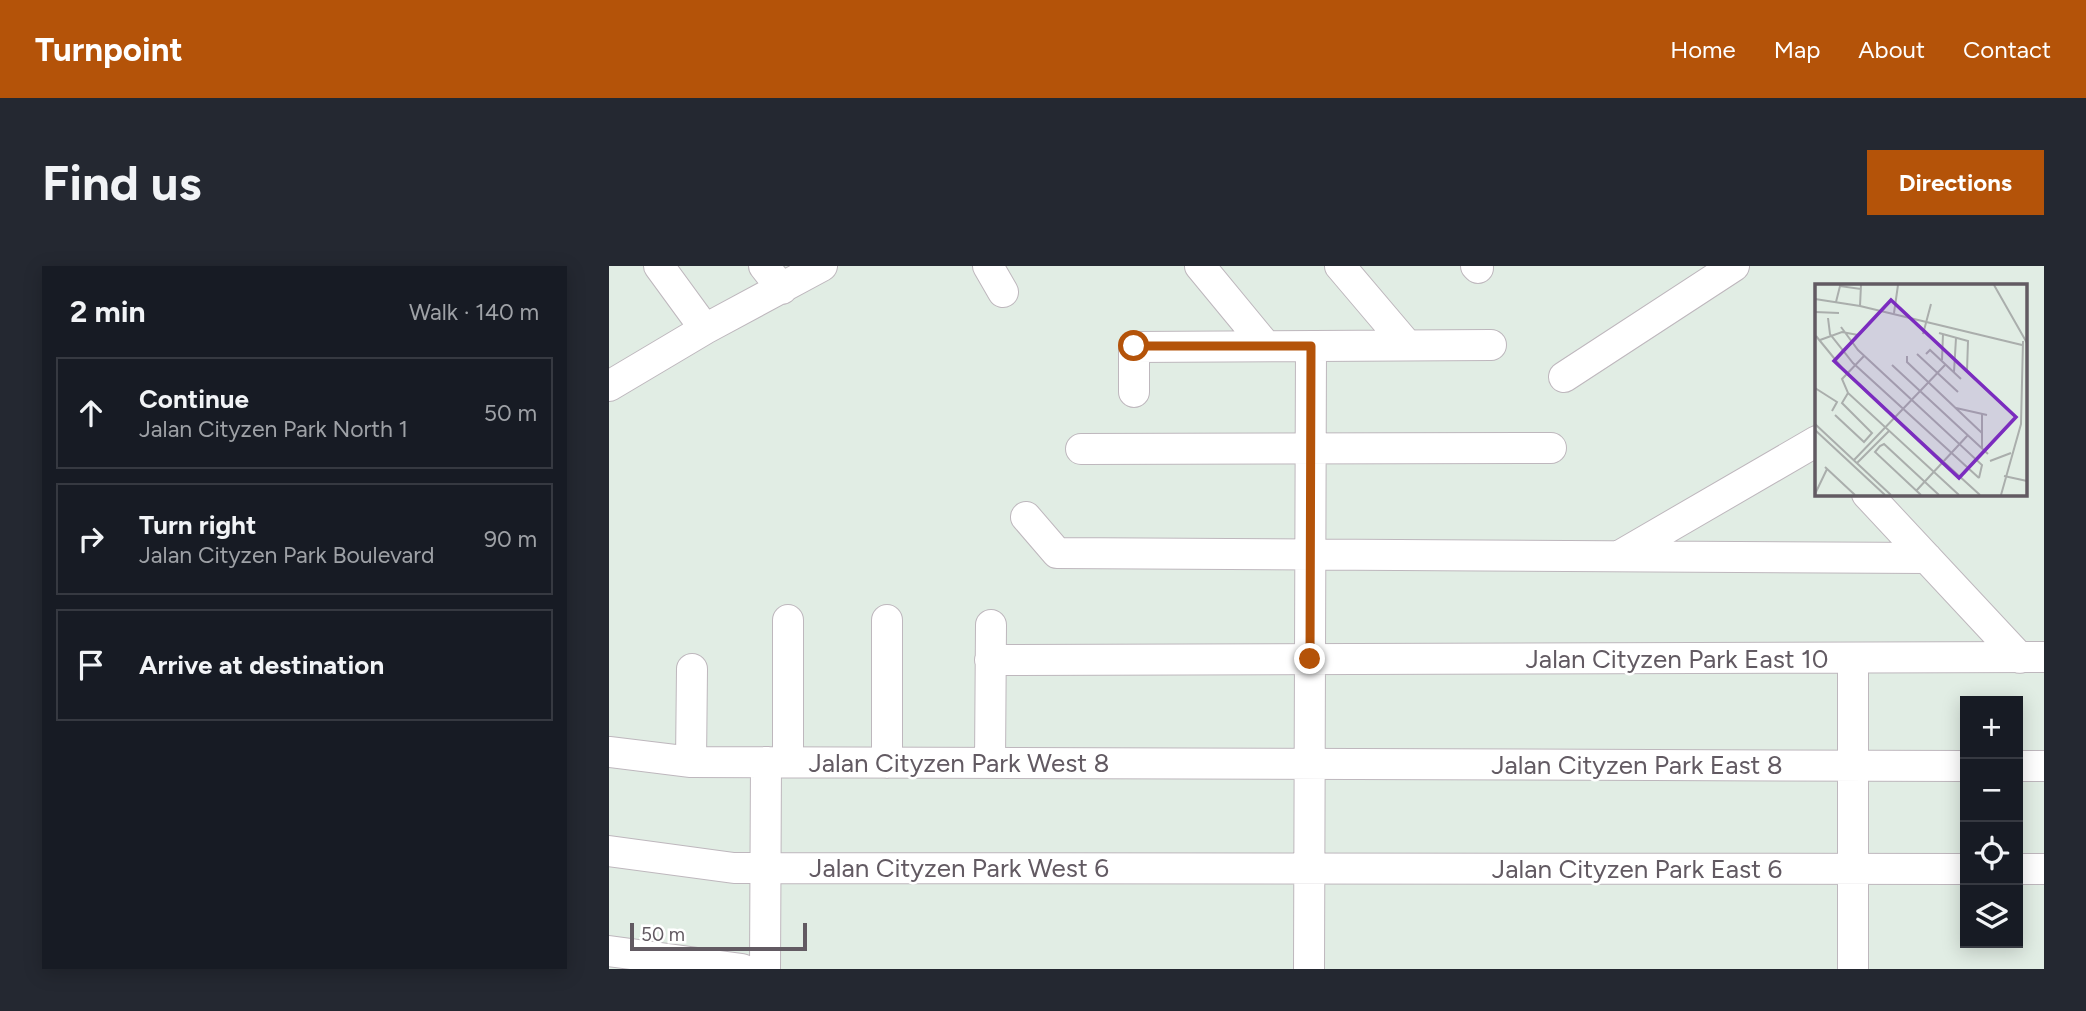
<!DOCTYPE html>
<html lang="en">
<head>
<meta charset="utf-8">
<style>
	:root { --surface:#171b24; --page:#242831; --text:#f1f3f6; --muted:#9ea1a6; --line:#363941; --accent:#b45309 }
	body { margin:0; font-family:Figtree,sans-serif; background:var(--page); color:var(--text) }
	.controls { position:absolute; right:21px; bottom:21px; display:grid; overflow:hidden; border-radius:0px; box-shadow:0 4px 18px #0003 }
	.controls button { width:63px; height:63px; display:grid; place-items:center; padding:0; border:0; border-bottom:2px solid var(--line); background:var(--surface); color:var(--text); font:35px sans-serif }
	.scale { position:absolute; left:21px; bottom:18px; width:177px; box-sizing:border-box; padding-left:7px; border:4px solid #625a62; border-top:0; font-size:19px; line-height:24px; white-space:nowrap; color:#625a62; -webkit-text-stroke:5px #fff; paint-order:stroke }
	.stop { position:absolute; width:21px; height:21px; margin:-16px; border:5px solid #b45309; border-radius:50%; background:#fff }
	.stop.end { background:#b45309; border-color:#fff; box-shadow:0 2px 7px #0008 }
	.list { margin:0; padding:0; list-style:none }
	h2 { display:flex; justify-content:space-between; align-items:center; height:91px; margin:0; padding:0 28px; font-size:30px }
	h2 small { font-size:23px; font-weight:400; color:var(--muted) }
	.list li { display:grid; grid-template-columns:46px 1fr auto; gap:21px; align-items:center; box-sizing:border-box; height:112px; margin:0 14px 14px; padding:0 14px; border:2px solid var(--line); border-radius:0px }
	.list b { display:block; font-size:26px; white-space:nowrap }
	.list p { margin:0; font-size:23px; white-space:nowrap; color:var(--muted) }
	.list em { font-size:23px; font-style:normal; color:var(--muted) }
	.icon { flex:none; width:38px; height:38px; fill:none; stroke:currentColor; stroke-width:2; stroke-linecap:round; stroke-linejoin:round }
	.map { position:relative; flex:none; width:1435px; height:703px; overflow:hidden; border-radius:0px }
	header { display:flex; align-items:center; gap:42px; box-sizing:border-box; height:98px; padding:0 35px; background:var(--accent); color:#fff }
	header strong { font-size:33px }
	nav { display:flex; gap:38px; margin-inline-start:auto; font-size:24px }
	.intro { display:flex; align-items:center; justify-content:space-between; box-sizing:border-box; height:168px; padding:0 42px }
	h1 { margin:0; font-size:49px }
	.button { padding:18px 32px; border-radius:0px; background:var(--accent); color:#fff; font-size:24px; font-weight:700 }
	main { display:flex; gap:42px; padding:0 42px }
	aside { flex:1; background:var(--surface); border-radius:0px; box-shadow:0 4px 18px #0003 }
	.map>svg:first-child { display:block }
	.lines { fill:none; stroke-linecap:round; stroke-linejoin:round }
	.minor-casing { stroke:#beb7bd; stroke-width:32 }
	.minor { stroke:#fff; stroke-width:30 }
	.route { stroke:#b45309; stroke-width:9 }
	.labels { text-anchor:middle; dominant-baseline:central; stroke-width:5; stroke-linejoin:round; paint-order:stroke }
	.street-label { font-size:26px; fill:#625a62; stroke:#fff }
	.inset-road { fill:none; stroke:#aaaeac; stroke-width:2 }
	.view { fill:#7b2cbf; fill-opacity:0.15; stroke:#7b2cbf; stroke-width:3.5 }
	.inset-edge { fill:none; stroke:#625a62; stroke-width:3.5 }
</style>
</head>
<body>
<header>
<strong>Turnpoint</strong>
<nav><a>Home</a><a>Map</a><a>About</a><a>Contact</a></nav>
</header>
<div class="intro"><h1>Find us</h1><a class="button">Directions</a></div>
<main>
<aside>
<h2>2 min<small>Walk · 140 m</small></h2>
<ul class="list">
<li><svg class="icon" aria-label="ahead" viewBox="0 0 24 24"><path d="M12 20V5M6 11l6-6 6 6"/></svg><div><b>Continue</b><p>Jalan Cityzen Park North 1</p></div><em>50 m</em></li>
<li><svg class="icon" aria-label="right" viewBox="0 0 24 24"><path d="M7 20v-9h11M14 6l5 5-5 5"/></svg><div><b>Turn right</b><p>Jalan Cityzen Park Boulevard</p></div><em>90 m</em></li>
<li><svg class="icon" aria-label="arrive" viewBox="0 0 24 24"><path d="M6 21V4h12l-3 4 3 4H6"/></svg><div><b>Arrive at destination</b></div></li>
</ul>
</aside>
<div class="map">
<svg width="1435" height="703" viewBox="0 0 1435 703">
	<rect width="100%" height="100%" fill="#e1ede4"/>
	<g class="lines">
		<g class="minor-casing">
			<path id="minor" d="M50 0 96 63
				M155 0 173 23
				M379 0 394 26
				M591 0 657 80
				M731 0 798 79
				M867 0 869 2
				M955 111 1125 0
				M0 120 96 63 213 0
				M525 126V81L882 79
				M472 183 942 182
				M1258 228 1411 392
				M417 251 448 287 1318 292
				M1010 290 1208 175
				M179 354V496
				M381 394 1435 391
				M0 486 82 496 1356 500
				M82 496 83 403
				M278 497V354
				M381 497 382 359
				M1409 500H1435
				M0 585 125 602 1356 603
				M1409 603H1435
				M0 685 133 703
				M156 703 157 496
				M700 703 702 80
				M1244 703V393"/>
		</g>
		<use href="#minor" class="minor"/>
	</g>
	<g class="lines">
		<path class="route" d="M525 80H702L701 393"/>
	</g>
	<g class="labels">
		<g class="street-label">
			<text x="1068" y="393">Jalan Cityzen Park East 10</text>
			<text x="350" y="497">Jalan Cityzen Park West 8</text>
			<text x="1028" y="499">Jalan Cityzen Park East 8</text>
			<text x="350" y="602">Jalan Cityzen Park West 6</text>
			<text x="1028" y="603">Jalan Cityzen Park East 6</text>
		</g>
	</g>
	<g transform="translate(1206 18)">
		<rect width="212" height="212" fill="#e1ede4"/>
		<path class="inset-road" d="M179 1 212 59M0 15 45 22 207 61M21 18 25 2 46 5M45 22 46 1M0 28 24 29M79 29 83 1M13 34 15 50 38 79 164 194M26 43 43 66 167 181 164 194M124 49 153 57 152 87M108 50 116 20M1 52 32 90 165 211M5 56 27 48 43 51M102 70 143 108M111 70 115 66 146 95M49 72 27 95 33 109 144 211M92 72V78L167 149M127 76 128 50M77 81 173 170M139 88 141 54M0 104 22 118 17 127M141 124 172 131M20 131 49 158 57 149 27 119 33 109M0 140 76 211M0 146 70 211M167 164V130M39 176 131 80M175 177 196 169M42 179 74 147M10 183 40 211M189 192 212 197M101 207 153 151M0 210 12 185M106 211 60 168 65 162 69 160 124 211M186 211 206 140 208 57"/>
		<path class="view" d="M76 16 201 133 144 194 19 77Z"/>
		<rect width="212" height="212" class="inset-edge"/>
	</g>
</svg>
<div class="controls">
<button>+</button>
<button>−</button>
<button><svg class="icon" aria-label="locate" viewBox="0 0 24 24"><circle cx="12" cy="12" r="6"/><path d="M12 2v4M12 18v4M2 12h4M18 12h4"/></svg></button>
<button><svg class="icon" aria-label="layers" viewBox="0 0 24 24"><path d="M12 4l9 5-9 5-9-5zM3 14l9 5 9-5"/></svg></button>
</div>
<div class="scale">50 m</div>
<div class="stop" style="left:525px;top:80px"></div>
<div class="stop end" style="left:701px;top:393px"></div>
</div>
</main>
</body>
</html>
